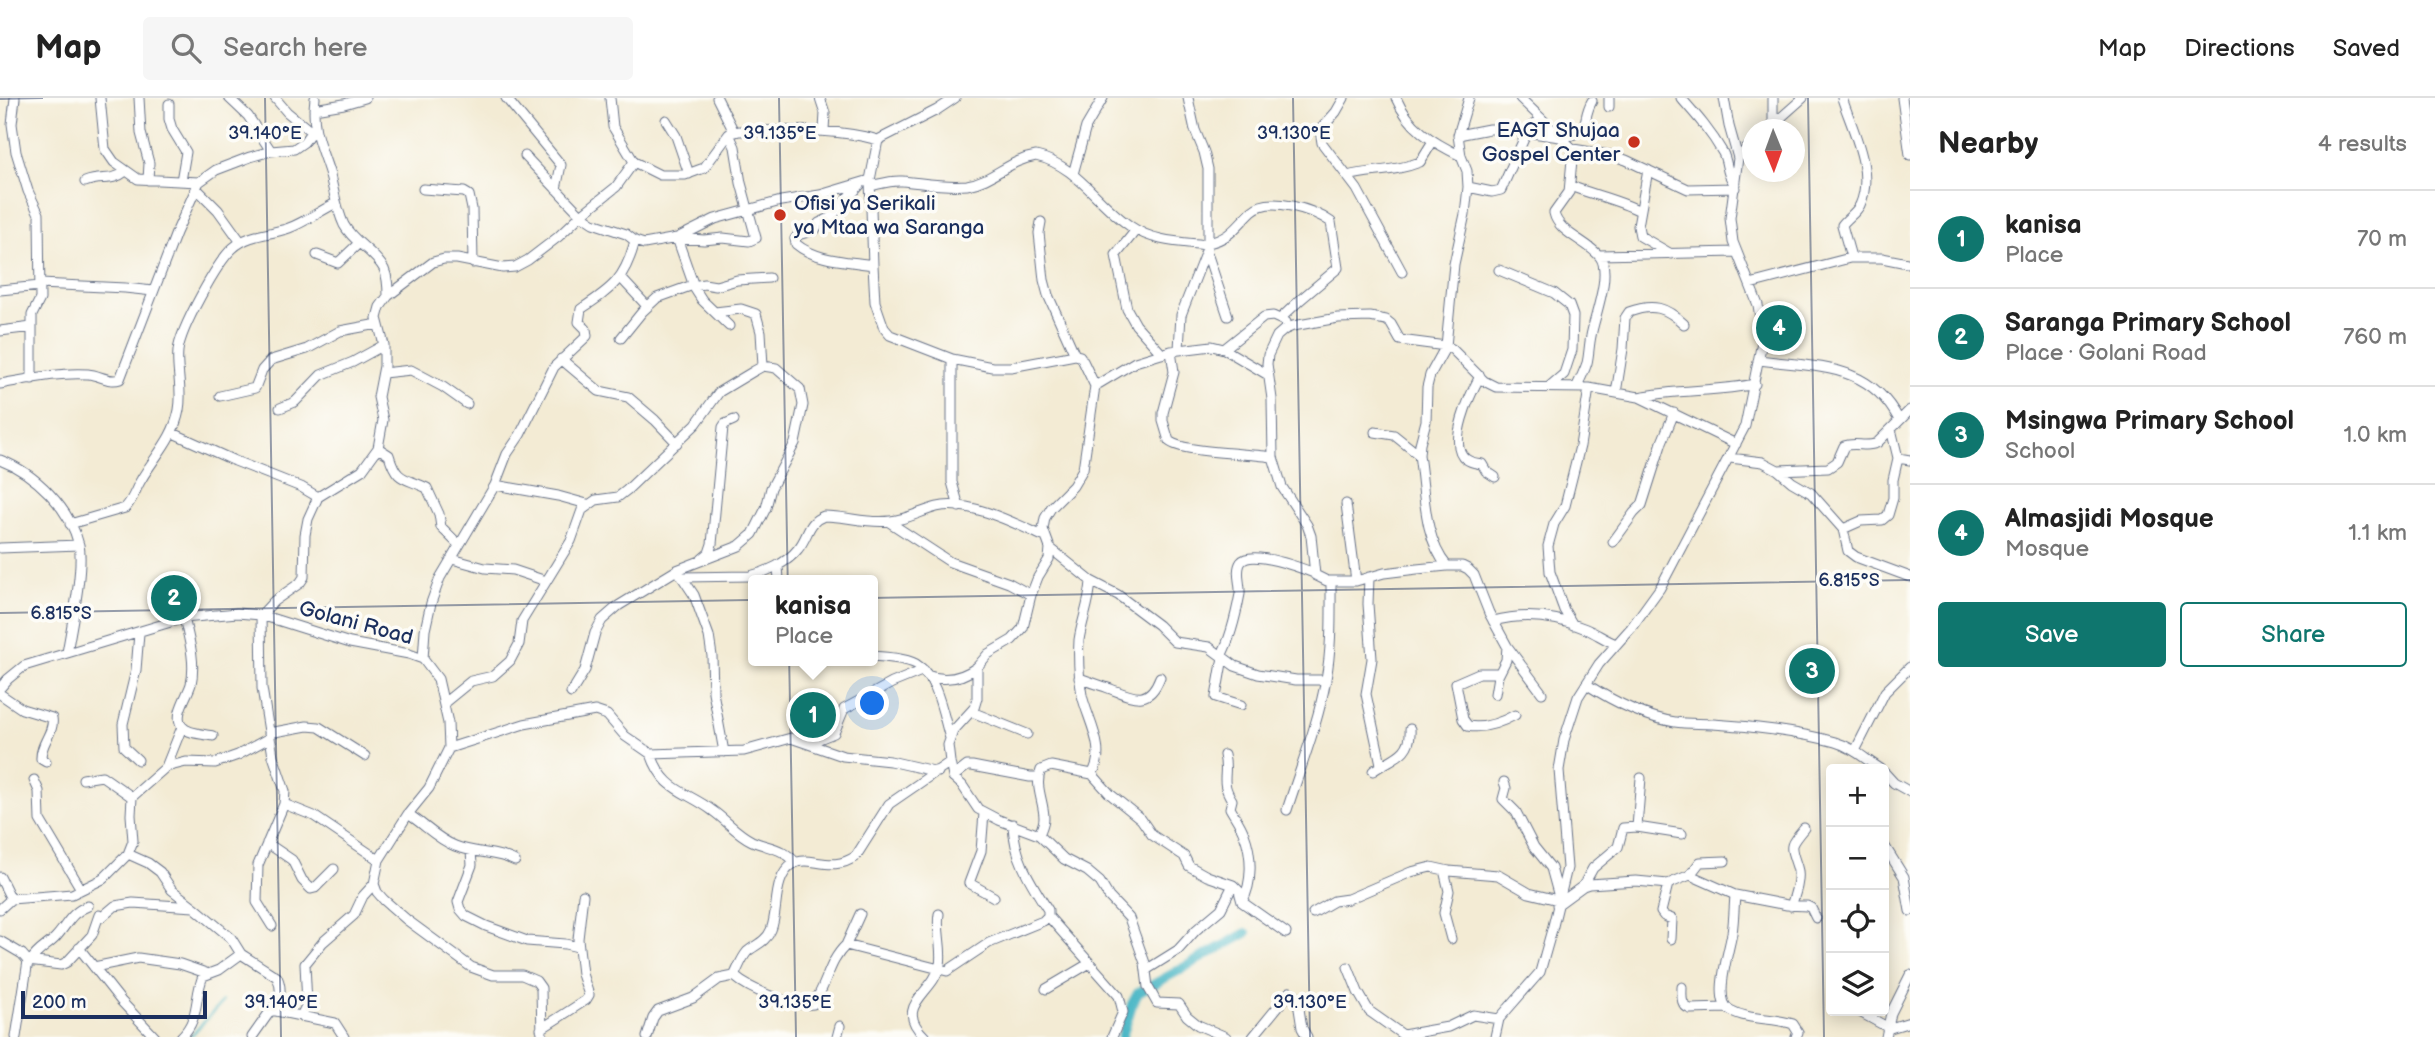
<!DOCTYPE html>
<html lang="en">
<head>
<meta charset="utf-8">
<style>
	:root { --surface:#fff; --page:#f6f6f6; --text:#222; --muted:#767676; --line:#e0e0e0; --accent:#0f766e }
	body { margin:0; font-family:"Balsamiq Sans",sans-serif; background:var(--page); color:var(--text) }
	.controls { position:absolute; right:21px; bottom:21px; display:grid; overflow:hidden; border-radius:7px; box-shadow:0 4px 18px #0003 }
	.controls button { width:63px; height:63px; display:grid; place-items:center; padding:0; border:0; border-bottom:2px solid var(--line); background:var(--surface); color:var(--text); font:35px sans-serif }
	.compass { position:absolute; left:1742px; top:21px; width:63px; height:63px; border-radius:50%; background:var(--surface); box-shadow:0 4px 18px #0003; rotate:179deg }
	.scale { position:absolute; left:21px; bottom:18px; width:186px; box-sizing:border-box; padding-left:7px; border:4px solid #1b2f5e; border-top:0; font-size:19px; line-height:24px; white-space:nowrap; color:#1b2f5e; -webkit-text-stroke:5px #fdfcf7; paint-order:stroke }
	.you { position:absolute; left:873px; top:606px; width:24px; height:24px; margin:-18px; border:5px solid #fff; border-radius:50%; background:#1a73e8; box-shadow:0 0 0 10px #1a73e833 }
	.badge { display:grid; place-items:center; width:46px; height:46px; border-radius:50%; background:var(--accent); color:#fff; font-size:23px; font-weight:700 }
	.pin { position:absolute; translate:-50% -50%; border:4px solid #fff; box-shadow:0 2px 7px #0006 }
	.popup { position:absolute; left:748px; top:477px; width:130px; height:91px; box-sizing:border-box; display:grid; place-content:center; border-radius:7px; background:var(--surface); filter:drop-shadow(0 2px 5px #0005); font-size:23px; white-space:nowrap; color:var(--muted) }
	.popup b { font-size:26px; color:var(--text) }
	.popup::after { content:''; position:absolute; left:50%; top:100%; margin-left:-14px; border:14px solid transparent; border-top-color:var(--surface) }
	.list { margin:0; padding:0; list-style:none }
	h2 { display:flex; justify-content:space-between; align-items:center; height:91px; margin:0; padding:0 28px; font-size:30px }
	h2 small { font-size:23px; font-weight:400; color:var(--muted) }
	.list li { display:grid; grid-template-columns:46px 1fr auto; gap:21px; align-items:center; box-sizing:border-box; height:98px; padding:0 28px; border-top:2px solid var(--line) }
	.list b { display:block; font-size:26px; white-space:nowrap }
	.list p { margin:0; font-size:23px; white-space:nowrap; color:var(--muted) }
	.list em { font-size:23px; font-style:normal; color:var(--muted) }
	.actions { display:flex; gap:14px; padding:21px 28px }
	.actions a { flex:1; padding:16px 0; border:2px solid var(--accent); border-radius:7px; text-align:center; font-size:24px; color:var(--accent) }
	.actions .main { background:var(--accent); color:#fff }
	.icon { flex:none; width:38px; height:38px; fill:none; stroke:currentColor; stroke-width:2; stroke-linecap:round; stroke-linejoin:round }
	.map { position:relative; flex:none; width:1910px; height:939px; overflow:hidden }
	header { display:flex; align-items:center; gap:42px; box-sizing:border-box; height:98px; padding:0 35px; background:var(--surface); border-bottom:2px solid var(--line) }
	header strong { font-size:33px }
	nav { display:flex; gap:38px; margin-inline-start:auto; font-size:24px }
	.search { width:490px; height:63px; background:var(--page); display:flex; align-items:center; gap:18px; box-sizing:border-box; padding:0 24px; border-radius:7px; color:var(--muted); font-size:26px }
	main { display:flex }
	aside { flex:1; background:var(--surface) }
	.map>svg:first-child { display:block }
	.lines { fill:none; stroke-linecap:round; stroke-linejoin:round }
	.stream { stroke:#4bb7c6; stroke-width:2 }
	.river { stroke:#4bb7c6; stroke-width:10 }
	.minor-casing { stroke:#677187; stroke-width:11 }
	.minor { stroke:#fff; stroke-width:9 }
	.ticks { fill:none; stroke:#1b2f5e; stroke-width:2; stroke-opacity:0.45 }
	.poi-dot { fill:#c8321e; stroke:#fdfcf7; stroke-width:2.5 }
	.labels { text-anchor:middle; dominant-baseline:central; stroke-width:7; stroke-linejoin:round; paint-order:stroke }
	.poi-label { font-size:21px; fill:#1b2f5e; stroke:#fdfcf7; text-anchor:end }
	.street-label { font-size:21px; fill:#1b2f5e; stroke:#fdfcf7 }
	.ticks-label { font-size:18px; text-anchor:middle; fill:#1b2f5e; stroke:#fdfcf7; stroke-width:7; stroke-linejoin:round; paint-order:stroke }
</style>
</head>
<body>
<header>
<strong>Map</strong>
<div class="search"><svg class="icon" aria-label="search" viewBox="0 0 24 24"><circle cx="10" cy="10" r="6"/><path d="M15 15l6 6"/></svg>Search here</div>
<nav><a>Map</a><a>Directions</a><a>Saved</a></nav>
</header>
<main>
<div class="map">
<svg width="1910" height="939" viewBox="0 0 1910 939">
	<rect width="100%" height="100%" fill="#fdfcf7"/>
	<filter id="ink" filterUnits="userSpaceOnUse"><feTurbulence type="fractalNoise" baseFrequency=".0143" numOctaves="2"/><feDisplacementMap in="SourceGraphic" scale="14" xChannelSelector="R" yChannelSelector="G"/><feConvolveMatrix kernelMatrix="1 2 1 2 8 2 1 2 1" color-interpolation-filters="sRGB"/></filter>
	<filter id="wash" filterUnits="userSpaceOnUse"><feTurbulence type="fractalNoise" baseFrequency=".00686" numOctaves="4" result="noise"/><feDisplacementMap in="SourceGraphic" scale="28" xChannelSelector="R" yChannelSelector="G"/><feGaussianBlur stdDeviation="1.57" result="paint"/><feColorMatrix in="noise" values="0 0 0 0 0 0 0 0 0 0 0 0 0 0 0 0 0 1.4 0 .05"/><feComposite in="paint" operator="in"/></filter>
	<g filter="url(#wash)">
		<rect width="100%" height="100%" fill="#f3ebd4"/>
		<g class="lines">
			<path class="stream" d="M190 939 223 903"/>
			<path class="river" d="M1122 939 1132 906 1138 895 1246 835"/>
		</g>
	</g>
	<g filter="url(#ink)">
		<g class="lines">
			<g class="minor-casing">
				<path id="minor" d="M15 0 12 26 16 54 28 93 39 116 40 201 32 217V281
					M100 0 105 51 114 64 138 81 199 84
					M139 0 141 35 149 65 148 82
					M229 0 248 18 271 53
					M275 0 287 14 314 36
					M315 0C311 31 320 46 329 74 334 92 336 110 344 127 354 145 375 154 384 171 388 180 388 189 388 198
					M506 0 561 67 556 91
					M610 0 613 29 634 64 660 77H685L704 70 729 36 739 33C785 33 834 29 878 42
					M717 0 734 34
					M820 0 825 15 824 32
					M955 0 937 12 878 42 870 82 873 167 875 204 884 230 890 237 952 261 992 269H1011L1075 257 1080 258 1083 263 1095 288 1083 371 1073 388 1051 410 1045 420 1043 431 1050 450 1049 461 1038 479 1031 497 1023 530 1012 542 988 556 977 569V600L974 610 953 633 948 647 950 664 953 679 962 687 978 711 999 722 1039 737 1064 761 1087 773 1100 784 1109 799 1129 820 1145 865 1148 889 1157 905 1179 906 1187 918 1198 927 1226 939
					M1344 0 1336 14 1320 32 1322 45 1357 91 1402 174
					M1396 0C1409 30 1432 44 1461 58
					M1520 0 1573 51 1569 94 1554 115C1558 135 1588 143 1600 159 1612 175 1594 220 1591 238 1589 247 1589 257 1587 265 1584 274 1580 282 1576 290
					M1609 0V9
					M1681 0C1697 18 1711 34 1723 55 1728 65 1726 77 1735 86
					M1724 0 1729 28 1738 60
					M1773 0V26
					M1842 0C1852 31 1875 74 1860 107 1856 115 1847 120 1842 127L1851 159
					M1902 0 1910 57
					M169 6V21L172 31 186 54 181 83
					M314 11 344 6 365 0
					M666 22 676 38 689 76
					M1767 32 1803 0
					M729 36 735 49 741 85 756 140 749 143 723 140 704 142 677 140 695 191 702 202 729 228
					M1458 37 1489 31H1504L1560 39
					M1561 40C1594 33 1580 24 1592 3
					M1573 51 1610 57 1626 62 1688 91 1735 90
					M525 58 581 117 593 125 626 136 635 143 644 146 677 140 715 121 781 103 820 97 870 82
					M1648 72 1638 128 1640 138 1671 156
					M1073 76 1086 29 1103 0
					M1347 78C1371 72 1395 74 1420 64L1433 43
					M85 84C102 77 111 85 126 73
					M860 87 830 120 819 125 815 132 798 137 795 141 796 146C816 163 848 163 873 167
					M870 88C880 86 891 82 902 83 924 85 945 89 967 87 993 83 1009 62 1036 58 1077 67 1097 106 1130 128 1153 144 1180 144 1207 147
					M1570 88C1594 97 1619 102 1640 113
					M1468 89 1492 94 1501 92 1527 34 1541 20
					M196 90 218 112 241 144
					M423 91 464 94 469 97 472 111 473 165
					M1041 124 1039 135 1044 182 1048 197 1075 257
					M1136 132 1116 157 1127 211 1136 227 1162 256
					M1208 145C1231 140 1236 128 1252 113 1269 97 1314 112 1331 124L1338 170 1300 202 1280 221
					M1207 155 1228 218
					M317 157 338 165 358 146
					M1599 157 1737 154
					M1499 172 1554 195 1569 207 1573 218 1572 252 1564 276 1550 288
					M620 179 647 208
					M40 186 125 190 153 193
					M1750 186 1850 160H1882L1907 165
					M693 188 704 186 716 188 737 182 769 180
					M0 192 40 188
					M715 214 741 211 756 216 761 234 763 268
					M0 233 32 229
					M621 240 642 214 657 200 693 187
					M1179 251 1181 217 1206 153 1208 145V71L1204 54 1195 32 1188 0
					M1224 251 1264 219 1273 218 1286 224
					M1171 253 1174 274 1163 315V323L1169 343C1183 355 1251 355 1273 359
					M561 261 599 293 628 299 655 322 677 345
					M952 261V384L959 409
					M1760 262C1816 270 1869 264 1899 322
					M383 275 411 272 443 289 467 306
					M1480 278C1471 295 1446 347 1466 361 1471 365 1477 365 1482 366L1486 373 1495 379
					M0 286C29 281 59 274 88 276 100 277 109 285 120 281L176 135 199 84 216 72 250 59 271 53 294 51 304 44 311 34
					M1095 288 1135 264 1171 253 1212 248 1224 251 1268 277
					M1616 295 1623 251 1625 220 1629 214C1653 205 1666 209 1684 226
					M220 298 255 290 262 272 271 262 307 251 340 233 378 226
					M1639 299C1677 291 1717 294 1755 286
					M280 310 295 304 321 277 353 264 384 247
					M1375 334 1394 337 1419 357
					M173 335 235 363 301 389 318 399
					M378 350 389 357C397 384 404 379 427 390L439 416 441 429 459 447
					M1730 360 1763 364 1778 372 1792 384 1811 395 1843 431 1848 453 1856 459 1910 479
					M1898 360 1910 362
					M0 362C35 375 70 410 79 447 84 470 71 530 67 555
					M1778 372 1828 370 1837 364 1844 348C1856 344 1866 350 1877 345L1910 312
					M495 387 558 398 587 406
					M1346 406 1356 483
					M889 424 950 464 1009 485 1031 497
					M70 426 125 410C133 402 135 392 141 382 154 359 174 340 179 312 183 292 176 273 178 253 180 232 217 164 233 150 250 135 270 137 289 130 305 124 320 113 336 105
					M1843 431 1861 423 1882 422 1888 417 1893 400V382L1898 360 1891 331
					M1613 444 1634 415 1642 407 1662 344 1674 315
					M0 450 79 447
					M1050 450 1091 483 1118 497 1158 527 1175 544 1209 549 1235 568 1258 576 1296 582H1326
					M452 461 485 470 513 472 546 483
					M702 461 709 455 712 446 723 329 725 326 734 322
					M778 468 779 482
					M1447 468C1423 439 1425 394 1419 357L1420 346 1426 323 1427 289 1430 277 1446 248 1454 166 1465 116 1468 89 1467 73 1461 58 1458 37 1469 0
					M680 476 694 497 709 538 712 558 713 594 724 654
					M683 479 750 478C767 474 787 465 798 451 809 438 807 424 824 418 846 418 868 426 890 423 906 422 921 413 937 409 969 401 1016 426 1045 439
					M1369 479 1368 506 1372 561 1366 596 1381 666
					M184 520C189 541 196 564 191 586 188 597 173 617 182 628 187 636 205 636 213 638
					M1493 523C1524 515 1556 518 1586 531 1596 535 1605 542 1616 546
					M1573 527 1564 512 1550 474 1548 448 1554 426 1565 408 1580 348 1589 290
					M872 558C886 559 904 560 916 566 938 579 943 618 950 640
					M1221 558C1231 540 1236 517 1240 496 1241 486 1235 473 1241 464 1251 451 1301 470 1314 475
					M1223 559 1216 599 1241 607
					M423 561 425 532 431 505 440 480 495 387 507 356 520 337 554 269 587 238 586 231 579 224 581 211C613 190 625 181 635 143
					M1499 575H1479L1456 585 1463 621 1468 628C1483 631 1502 624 1515 617
					M926 577C945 584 961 581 977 569
					M1079 580C1090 584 1100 587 1111 591 1134 600 1149 608 1160 579
					M1586 586C1614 604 1643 619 1675 624 1687 626 1700 625 1713 626 1749 628 1800 634 1835 644 1853 649 1866 662 1881 671
					M0 590 8 581 24 568 184 520 237 515 261 517 350 545 409 556 423 561 438 581 448 625 449 650 429 690 408 716 379 762 374 786 377 794 384 802 407 822 471 869 493 877H522L536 883 541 890 542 939
					M1542 595 1507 548 1489 515 1474 477 1468 471 1462 468H1447L1417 471 1384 475 1356 483H1327L1315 477 1311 438 1307 427 1282 389 1273 359 1272 301 1267 266 1268 257 1277 238 1284 232 1293 228 1338 220 1370 219 1386 222 1391 226 1400 242 1446 248 1452 251 1484 283 1496 289 1589 290 1639 299 1736 346
					M0 596 22 611 52 620C55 634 40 645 41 661L46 664
					M1495 596 1498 578 1506 562 1507 548
					M444 605 471 583 493 578 510 563 519 546 522 523 571 443 582 412 596 402 618 399 627 392 696 326 719 294 754 273 763 268 776 270 800 291 803 307 795 345 771 390 766 410 753 436 739 448 677 472 618 508 602 522 595 535 585 572 571 595
					M972 614 1027 636
					M269 635 307 628 319 629 365 658
					M809 645 834 635 844 611 892 585 924 572
					M449 650 524 626 595 613 607 617 625 638 651 656 744 653 791 640 843 658 890 663 938 674
					M1855 653 1885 594 1910 569
					M651 656C664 694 685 692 713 713 726 722 737 736 752 743 768 750 783 750 795 764
					M1224 657C1229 678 1219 682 1232 702L1230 710C1235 719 1241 727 1244 736 1252 756 1253 785 1242 804
					M138 662 124 649 123 626 136 572 139 535
					M166 669 182 629
					M1373 673C1390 660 1412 658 1410 631
					M1884 674 1894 685 1910 694
					M1092 676 1110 696 1141 721 1152 737 1184 758 1189 768 1207 778 1233 787 1239 793 1242 804 1286 835
					M953 679 967 668H972L1030 679H1038
					M83 681 102 678 132 699
					M34 682 39 693 40 722 81 791
					M1504 684 1506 690 1503 701 1516 714 1534 749 1551 770 1559 799
					M284 706 314 718 379 762
					M1287 712C1301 668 1318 626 1326 581 1332 549 1331 516 1331 483
					M984 715 981 753 969 785 994 799
					M408 716C424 726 437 741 455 748 475 756 496 753 515 763
					M1637 729 1641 680
					M1039 737C1041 731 1044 726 1044 720 1044 703 1034 688 1041 672L1051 668 1092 676C1108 652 1087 621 1082 597 1079 580 1078 560 1079 542 1082 522 1090 504 1091 483
					M267 745 292 762 302 782 311 791 315 790 334 771
					M1884 747 1904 779 1910 813
					M471 753 472 767 458 804 460 811 466 818 486 828 527 843 565 846 578 849
					M128 756 148 765 160 774 172 792 194 809
					M1444 772 1449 793 1444 815 1451 841
					M1690 777 1735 797 1787 807 1807 808 1811 810 1816 820
					M0 779 11 801
					M1668 786 1661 814 1664 818 1672 821 1671 841
					M1583 788 1593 770 1618 749 1623 730 1637 729 1682 736
					M1735 797C1734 809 1734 822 1732 835 1730 850 1712 903 1730 912 1749 923 1773 919 1793 926L1798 934 1796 939
					M1557 807 1583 788 1589 786 1636 783 1668 786 1690 777 1700 764 1725 763
					M1791 808C1795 797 1801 780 1797 769 1790 747 1788 749 1804 730
					M0 811 11 801 72 796 103 781 128 756 133 743 131 717 132 699 166 669 186 664 215 665 238 657 269 640
					M1313 815 1334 803 1348 801 1411 774 1431 769 1449 773 1498 777 1529 795 1558 802
					M1048 818 1119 898 1123 914 1112 939
					M102 819 115 808 133 805 194 809 231 840 241 856 277 879C283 892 280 901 271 912
					M272 828 257 804 258 767 284 706 285 693 273 658 262 590 261 517 274 503 300 485 304 479 305 437 308 421 318 399 362 372 378 350 383 322 378 299 384 268V247L377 220 380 209 388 198 433 164 444 161H457L503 170 515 169 528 162 558 139 581 117 616 89 634 64
					M0 843 22 856 28 863 16 939
					M846 847 860 816
					M79 850 121 903 155 939
					M28 863 61 867 67 864 92 837 99 817
					M31 863C37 852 48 848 56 839 67 827 71 814 88 808
					M94 869 138 860 180 866 206 875
					M1348 869 1358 894 1369 913 1403 937 1448 929 1473 917 1499 921
					M1146 872 1178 852 1196 832 1221 811 1233 787
					M734 878C750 892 792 909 813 906 827 888 828 864 846 847L947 873 989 845 1043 823 1048 818V812C1031 785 1014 760 1013 726
					M1682 889C1682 898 1680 907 1690 911L1726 910
					M1046 891 1090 865
					M1858 913 1887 929
					M302 916 307 906 305 866 323 844 354 817 363 798 374 786
					M541 931 586 902 589 897 582 876 578 841 583 797
					M1887 931 1910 924
					M181 939C200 921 194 900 203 878L219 872 241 856
					M252 939 271 912 335 925 344 939
					M647 939 653 920 658 913 693 900 719 881 734 878C738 871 741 861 747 854 755 847 766 844 771 832 779 812 772 780 793 766 810 756 831 776 856 758L889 706 950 664
					M837 939 840 928
					M925 939C892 907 933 897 940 867 943 850 936 833 939 816
					M1253 939 1290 894 1297 898 1302 930 1307 939
					M1495 939 1499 921 1540 874 1553 828 1567 770 1559 672 1564 642 1578 599 1599 566 1631 530 1660 490 1745 328 1763 239 1758 207 1733 144 1730 120 1738 60 1752 45
					M1886 939 1891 915 1910 877"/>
			</g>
			<use href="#minor" class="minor"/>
		</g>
	</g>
	<path class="ticks" d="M265 0 281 939M779 0 796 939M1293 0 1310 939M1808 0 1824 939M0 1 43 0M0 515 1910 482"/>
	<g class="poi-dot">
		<circle cx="1634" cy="44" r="7"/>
		<circle cx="780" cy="117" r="7"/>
	</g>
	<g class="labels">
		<g class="poi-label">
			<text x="1620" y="32">EAGT Shujaa<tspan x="1620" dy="24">Gospel Center</tspan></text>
			<text x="794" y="105" text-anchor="start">Ofisi ya Serikali<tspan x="794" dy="24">ya Mtaa wa Saranga</tspan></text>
		</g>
		<g class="street-label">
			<text transform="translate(356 525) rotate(15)">Golani Road</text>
		</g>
	</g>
	<g class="ticks-label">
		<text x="265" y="41">39.140°E</text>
		<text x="780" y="41">39.135°E</text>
		<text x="1294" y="41">39.130°E</text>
		<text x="1849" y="488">6.815°S</text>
		<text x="61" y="521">6.815°S</text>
		<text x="281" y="910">39.140°E</text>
		<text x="795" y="910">39.135°E</text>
		<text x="1310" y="910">39.130°E</text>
	</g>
</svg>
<div class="controls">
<button>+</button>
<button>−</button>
<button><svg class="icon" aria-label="locate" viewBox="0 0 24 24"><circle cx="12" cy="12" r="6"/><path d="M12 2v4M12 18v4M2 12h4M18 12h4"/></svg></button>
<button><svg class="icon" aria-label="layers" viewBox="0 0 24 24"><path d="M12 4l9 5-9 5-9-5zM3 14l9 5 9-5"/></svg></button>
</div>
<svg class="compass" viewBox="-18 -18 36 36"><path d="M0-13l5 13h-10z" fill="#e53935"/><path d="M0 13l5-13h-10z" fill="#767676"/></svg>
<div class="scale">200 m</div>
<div class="you"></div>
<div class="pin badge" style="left:813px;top:617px">1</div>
<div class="popup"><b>kanisa</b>Place</div>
<div class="pin badge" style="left:174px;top:500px">2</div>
<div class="pin badge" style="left:1812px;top:573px">3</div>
<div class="pin badge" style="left:1779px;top:230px">4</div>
</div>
<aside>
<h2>Nearby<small>4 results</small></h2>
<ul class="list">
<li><span class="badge">1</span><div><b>kanisa</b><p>Place</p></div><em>70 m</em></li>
<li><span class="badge">2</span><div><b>Saranga Primary School</b><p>Place · Golani Road</p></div><em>760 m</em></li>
<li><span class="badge">3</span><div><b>Msingwa Primary School</b><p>School</p></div><em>1.0 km</em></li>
<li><span class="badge">4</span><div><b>Almasjidi Mosque</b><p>Mosque</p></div><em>1.1 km</em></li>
</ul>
<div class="actions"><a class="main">Save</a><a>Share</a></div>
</aside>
</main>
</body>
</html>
